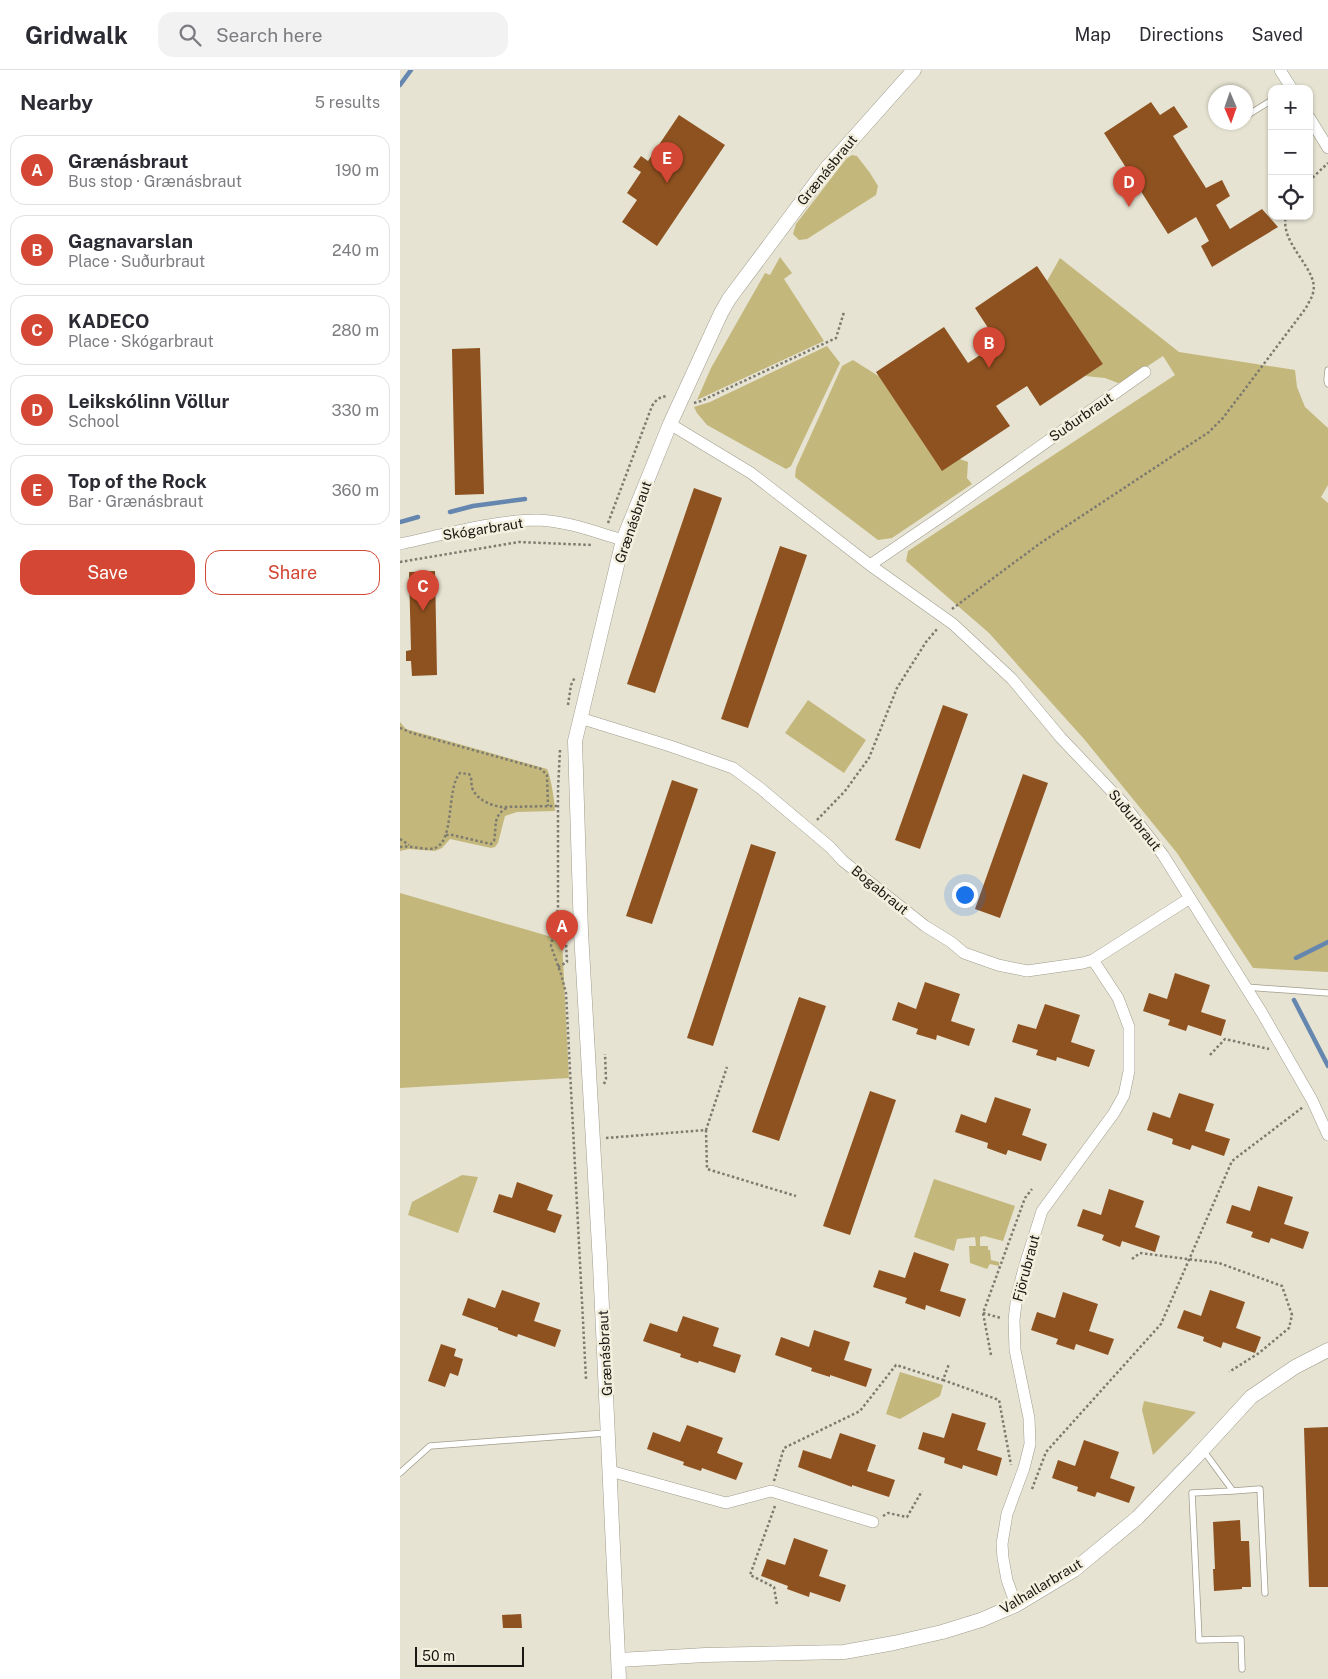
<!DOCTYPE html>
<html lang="en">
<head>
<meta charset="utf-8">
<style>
	:root { --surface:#fff; --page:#f2f2f3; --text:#2b2b33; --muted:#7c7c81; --line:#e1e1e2; --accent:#d44735 }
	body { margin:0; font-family:"Public Sans",sans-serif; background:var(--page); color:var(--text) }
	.controls { position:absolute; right:15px; top:15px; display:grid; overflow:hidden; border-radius:10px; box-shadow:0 1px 4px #0004 }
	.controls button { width:45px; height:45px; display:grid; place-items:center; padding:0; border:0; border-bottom:1px solid var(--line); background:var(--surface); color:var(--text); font:25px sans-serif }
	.compass { position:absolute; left:808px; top:15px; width:45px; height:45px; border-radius:50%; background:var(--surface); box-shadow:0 1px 4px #0004; rotate:178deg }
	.scale { position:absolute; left:15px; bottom:12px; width:109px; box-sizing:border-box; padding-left:5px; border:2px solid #191812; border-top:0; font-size:14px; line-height:18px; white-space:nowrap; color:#191812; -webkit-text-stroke:4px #f4f0df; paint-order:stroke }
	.you { position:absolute; left:564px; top:824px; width:18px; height:18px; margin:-12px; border:4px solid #fff; border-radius:50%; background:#1a73e8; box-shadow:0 0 0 8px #1a73e833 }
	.badge { display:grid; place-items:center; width:32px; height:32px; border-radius:50%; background:var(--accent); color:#fff; font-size:16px; font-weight:700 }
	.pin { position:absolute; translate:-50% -41px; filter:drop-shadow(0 1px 2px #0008) }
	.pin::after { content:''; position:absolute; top:26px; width:18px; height:15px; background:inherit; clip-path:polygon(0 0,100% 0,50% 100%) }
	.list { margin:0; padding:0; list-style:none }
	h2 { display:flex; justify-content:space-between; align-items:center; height:65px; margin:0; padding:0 20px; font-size:21px }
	h2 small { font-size:16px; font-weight:400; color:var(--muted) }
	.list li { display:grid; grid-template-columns:32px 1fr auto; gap:15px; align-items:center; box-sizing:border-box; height:70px; margin:0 10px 10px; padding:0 10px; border:1px solid var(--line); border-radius:15px }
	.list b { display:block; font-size:19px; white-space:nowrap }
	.list p { margin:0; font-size:16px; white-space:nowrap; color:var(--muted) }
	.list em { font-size:16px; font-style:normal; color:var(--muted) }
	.actions { display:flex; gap:10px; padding:15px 20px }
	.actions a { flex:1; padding:11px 0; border:1px solid var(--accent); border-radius:15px; text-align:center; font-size:18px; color:var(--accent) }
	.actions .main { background:var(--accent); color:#fff }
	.icon { flex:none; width:28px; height:28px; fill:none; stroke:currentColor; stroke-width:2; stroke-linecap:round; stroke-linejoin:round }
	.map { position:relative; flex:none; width:928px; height:1609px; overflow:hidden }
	header { display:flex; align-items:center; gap:30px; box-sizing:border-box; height:70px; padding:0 25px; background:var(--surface); border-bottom:1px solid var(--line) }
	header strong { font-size:24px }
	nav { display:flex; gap:28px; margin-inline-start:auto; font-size:18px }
	.search { width:350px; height:45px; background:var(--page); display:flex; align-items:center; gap:12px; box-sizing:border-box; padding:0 18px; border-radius:15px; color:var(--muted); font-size:19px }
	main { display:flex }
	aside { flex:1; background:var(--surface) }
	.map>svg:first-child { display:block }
	.green { fill:#c4b77c }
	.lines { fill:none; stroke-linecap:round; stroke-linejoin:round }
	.stream { stroke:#6586af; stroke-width:4.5 }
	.building { fill:#8e5220 }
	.service-casing { stroke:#a09d8d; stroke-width:7 }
	.minor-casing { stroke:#a09d8d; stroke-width:12 }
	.tertiary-casing { stroke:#a09d8d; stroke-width:15 }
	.path { stroke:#7d7b6f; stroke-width:2.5; stroke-dasharray:2.5 2.5; stroke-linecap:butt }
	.service { stroke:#fff; stroke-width:5.5 }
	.minor { stroke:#fff; stroke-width:11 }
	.tertiary { stroke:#fff; stroke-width:14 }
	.labels { text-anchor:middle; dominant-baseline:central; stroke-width:5; stroke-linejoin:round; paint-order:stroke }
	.street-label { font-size:14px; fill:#191812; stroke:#f4f0df }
</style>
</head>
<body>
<header>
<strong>Gridwalk</strong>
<div class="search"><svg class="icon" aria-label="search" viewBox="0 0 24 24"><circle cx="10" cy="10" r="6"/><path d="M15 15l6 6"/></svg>Search here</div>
<nav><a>Map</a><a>Directions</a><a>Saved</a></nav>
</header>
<main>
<aside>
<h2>Nearby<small>5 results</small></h2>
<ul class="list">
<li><span class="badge">A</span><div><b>Grænásbraut</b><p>Bus stop · Grænásbraut</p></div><em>190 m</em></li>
<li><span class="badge">B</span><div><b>Gagnavarslan</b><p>Place · Suðurbraut</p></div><em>240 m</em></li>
<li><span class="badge">C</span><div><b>KADECO</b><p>Place · Skógarbraut</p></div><em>280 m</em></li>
<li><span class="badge">D</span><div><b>Leikskólinn Völlur</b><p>School</p></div><em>330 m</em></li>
<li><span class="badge">E</span><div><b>Top of the Rock</b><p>Bar · Grænásbraut</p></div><em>360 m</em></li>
</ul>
<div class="actions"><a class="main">Save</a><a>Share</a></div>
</aside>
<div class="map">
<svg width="928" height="1609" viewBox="0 0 928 1609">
	<rect width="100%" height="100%" fill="#e6e3d2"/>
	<path class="green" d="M452 85 457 86 470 103 478 116 476 125 407 169 399 170 393 164 396 154 446 89Z
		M380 187 392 203 384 209 424 271 297 330 311 298 365 203 370 205Z
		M660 188 779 282 895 300 897 317 905 337 928 358V415L921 427 928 433V902L853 898 777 783 684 669 589 563 506 491 508 481 775 305 763 286 725 311 718 313 705 308 685 306 703 294 647 211Z
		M427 276 440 293 391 396 386 399 307 355 297 343 294 337 310 332Z
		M453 290 480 307 560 389 568 392 567 408 572 414 492 468 478 470 395 407 396 398 442 296Z
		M408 630 466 670 444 703 385 663Z
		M0 652 6 659 147 699C151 707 155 733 155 741L117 742 105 746 98 773 95 777 91 778 50 769 42 778 35 781 9 779 0 781Z
		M0 823 162 870 169 1008 0 1018Z
		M62 1105 78 1107 58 1163 8 1145 12 1132Z
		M534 1109 615 1136 603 1171 584 1166 580 1167V1176H588V1180H590L591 1190 599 1192V1196L590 1194 587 1199 570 1193 569 1176H576L575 1167 557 1169 554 1181 514 1167Z
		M500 1302 543 1315 540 1326 500 1349 486 1344Z
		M744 1331 796 1342 753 1385 742 1340Z"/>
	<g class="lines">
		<path class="stream" d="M0 15 11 0
			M50 442 73 436 125 429
			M0 452 18 447
			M896 888 928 872
			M894 930 928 996"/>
	</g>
	<path class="building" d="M751 32 760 45 774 36 788 57 773 66 806 118 822 110 830 126 816 135 830 159 862 139 878 157 812 197 801 176 809 171 796 147 768 164 704 63Z
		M279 45 325 75 257 176 222 152 237 130 227 123 241 102 233 97 241 86 248 91Z
		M637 196 703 294 640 336 627 316 596 336 610 356 542 401 476 302 544 257 568 293 598 273 575 238Z
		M80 278 84 424 55 425 52 279Z
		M294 418 322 428 255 623 227 614Z
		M380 476 407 485 348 658 321 649Z
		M35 501 37 605 12 606 11 591H6V581L11 580 9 502Z
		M543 635 568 644 520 779 495 770Z
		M623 704 648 713 600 848 575 839Z
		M272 710 298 719 252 854 226 846Z
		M351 774 376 782 313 976 287 968Z
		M775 903 810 915 801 942 826 950 821 966 788 955 786 961 768 955 770 950 743 941 749 923 767 929Z
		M525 912 560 924 551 951 575 959 569 976 537 965 536 970 516 964 518 959 492 950 498 932 516 939Z
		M399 927 426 936 379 1071 352 1062Z
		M645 934 680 945 671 972 695 980 689 997 657 987 656 991 636 985 638 980 612 972 618 954 636 959Z
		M470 1021 496 1030 450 1165 423 1156Z
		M779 1023 814 1034 805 1061 830 1069 824 1086 792 1075 790 1080 772 1074 773 1069 747 1060 753 1042 770 1048Z
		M595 1027 631 1039 622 1065 647 1074 641 1091 608 1080 606 1085 587 1078 588 1073 555 1062 561 1044 586 1053Z
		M117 1112 153 1125 147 1140 162 1145 155 1163 93 1142 99 1124 112 1128Z
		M858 1116 893 1127 884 1154 909 1162 903 1179 871 1168 869 1173 851 1167 853 1162 826 1153 832 1135 850 1141Z
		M709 1119 744 1131 735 1157 760 1166 755 1182 722 1171 720 1177 702 1170 704 1165 677 1156 683 1139 701 1145Z
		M514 1182 549 1194 540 1221 566 1229 560 1247 526 1235 525 1240 505 1233 507 1228 473 1217 479 1200 505 1208Z
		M102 1220 140 1233 134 1251 161 1260 155 1277 118 1264 117 1267 98 1260V1258L62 1245 68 1228 95 1238Z
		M810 1220 845 1232 836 1258 861 1267 855 1283 823 1272 821 1278 803 1271 804 1267 777 1258 784 1240 801 1246Z
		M663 1222 698 1234 689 1261 714 1269 708 1285 676 1274 674 1280 656 1274 658 1269 631 1260 637 1242 655 1248Z
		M283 1246 319 1258 313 1276 341 1285 335 1303 299 1291 298 1293 280 1287 281 1284 243 1271 250 1253 277 1262Z
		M414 1260 450 1272 444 1290 472 1299 466 1317 430 1305V1307L411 1301 412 1298 375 1285 381 1267 409 1277Z
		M41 1274 56 1279 54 1286 63 1289 58 1306 50 1303 45 1317 28 1311Z
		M552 1343 586 1353 577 1380 602 1388 597 1406 563 1395 562 1399 544 1393 545 1388 518 1379 523 1362 544 1368Z
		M287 1355 323 1368 317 1383 343 1393 336 1410 302 1398 301 1401 283 1395 284 1392 247 1379 253 1362 280 1372Z
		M928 1357V1517H909L904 1358Z
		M440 1363 476 1375 467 1401 495 1410 489 1427 452 1415V1417L398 1397 403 1380 431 1389Z
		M684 1370 719 1382 710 1408 735 1417 729 1433 697 1422 695 1427 677 1421 678 1417 652 1408 658 1390 675 1396Z
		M840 1450 841 1471H849L851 1517H842V1519L814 1521 813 1499H815L813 1452Z
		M394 1468 428 1480 419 1506 446 1515 440 1532 410 1522 409 1527 387 1519 388 1516 361 1506 367 1489 385 1495Z
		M121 1544 122 1558H103L102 1545Z"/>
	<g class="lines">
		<g class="service-casing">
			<path id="service" d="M846 46 872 30
				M928 300 927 310 928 314
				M846 917 928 923
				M803 1380 833 1421 860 1419 865 1523
				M0 1403 30 1376 206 1363
				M833 1421 792 1423 799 1570 841 1569 842 1599"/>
		</g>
		<g class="minor-casing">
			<path id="minor" d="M880 0 892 19
				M909 47 928 78
				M270 354 351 403 470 495 553 554 612 609 661 668 722 732 763 785 862 943 912 1030 928 1065
				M0 474C42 465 95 450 137 450 167 451 195 462 223 470
				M470 495 545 444 745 302
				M180 648 270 676 333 698 360 718 430 777 443 791 525 856 551 872 564 883 598 895 627 901 683 893 693 890 790 828
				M210 1401 326 1433 371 1421 473 1452
				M616 1535 607 1510 603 1488 602 1474 607 1444 624 1398 630 1374 629 1348 615 1280 614 1250 617 1225 624 1198 642 1141 714 1043 724 1025 729 1001V957L718 928 693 890"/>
		</g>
		<g class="tertiary-casing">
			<path id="tertiary" d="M219 1590 305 1585 444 1582 494 1573 542 1562 581 1550 616 1535 674 1500 737 1448 796 1387 851 1327 895 1297 928 1280
				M219 1609 200 1194 181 862 175 671 223 470 270 354 321 243 329 229 426 99 514 0"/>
		</g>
		<path class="path" d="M909 111 928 93
			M294 333 301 331 436 268 444 242
			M208 453 252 336C256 330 259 327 267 326
			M0 492 119 472 192 475
			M552 539 639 474 809 362 823 348 906 238C908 233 912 228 913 223 920 200 879 174 886 146
			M168 635 171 615 175 607
			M0 658 12 663 141 699 147 705 148 736
			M160 680 158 719V838L151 876 161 904 166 923 186 1309
			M417 750 445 721 469 688 497 618 526 572 538 558
			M46 765H52L91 774 94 771C97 755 92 746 108 737
			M0 769 9 775
			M0 777C11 775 27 781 35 778 55 771 46 719 60 703L69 704C73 709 70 714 73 720 78 730 90 735 101 737L158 736
			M158 897 167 892 166 873
			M810 985 825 969 869 979
			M204 1014 206 1009 205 984
			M306 1060 307 1099 396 1126
			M206 1068 306 1060 327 997
			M732 1189 740 1183 819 1193 882 1216 892 1245 889 1258 859 1283 829 1302
			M583 1243 601 1248
			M591 1285 583 1243 625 1128 632 1119
			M543 1310 599 1330 611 1395
			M374 1411 384 1378 460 1341 496 1295 543 1310 549 1294
			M632 1419 646 1382 761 1254 832 1091 903 1037
			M375 1436 350 1505 374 1517 377 1535
			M483 1446 488 1443 507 1447 522 1421"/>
		<use href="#service" class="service"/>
		<use href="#minor" class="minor"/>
		<use href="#tertiary" class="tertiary"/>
	</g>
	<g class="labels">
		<g class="street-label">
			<text transform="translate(427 100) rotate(-51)">Grænásbraut</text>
			<text transform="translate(681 347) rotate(-35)">Suðurbraut</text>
			<text transform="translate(233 452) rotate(-71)">Grænásbraut</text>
			<text transform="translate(83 459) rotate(-9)">Skógarbraut</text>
			<text transform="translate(735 750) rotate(51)">Suðurbraut</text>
			<text transform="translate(480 820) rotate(39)">Bogabraut</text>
			<text transform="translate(626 1198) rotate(-75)">Fjörubraut</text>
			<text transform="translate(205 1283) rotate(-93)">Grænásbraut</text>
			<text transform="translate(641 1516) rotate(-31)">Valhallarbraut</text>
		</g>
	</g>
</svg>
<div class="controls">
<button>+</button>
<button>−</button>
<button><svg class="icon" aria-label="locate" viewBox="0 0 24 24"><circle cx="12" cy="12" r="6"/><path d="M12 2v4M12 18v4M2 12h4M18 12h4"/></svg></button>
</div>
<svg class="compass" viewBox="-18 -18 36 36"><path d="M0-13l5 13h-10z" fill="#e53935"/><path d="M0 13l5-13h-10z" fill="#7c7c81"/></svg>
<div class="scale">50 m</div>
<div class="you"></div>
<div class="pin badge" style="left:162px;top:881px">A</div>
<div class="pin badge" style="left:589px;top:298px">B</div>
<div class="pin badge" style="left:23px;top:541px">C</div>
<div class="pin badge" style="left:729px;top:137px">D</div>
<div class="pin badge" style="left:267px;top:113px">E</div>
</div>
</main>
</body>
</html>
